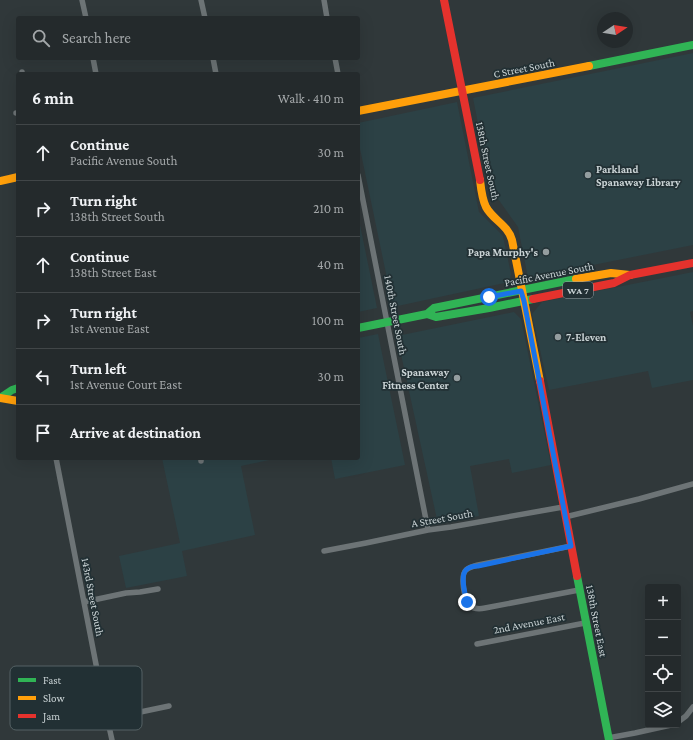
<!DOCTYPE html>
<html lang="en">
<head>
<meta charset="utf-8">
<style>
	:root { --surface:#242a2c; --page:#2c3234; --text:#f1f3f6; --muted:#a3a7a9; --line:#414648 }
	body { margin:0; font-family:"Crimson Pro",serif; background:var(--page); color:var(--text) }
	.controls { position:absolute; right:12px; bottom:12px; display:grid; overflow:hidden; border-radius:4px; box-shadow:0 4px 16px #0002 }
	.controls button { width:36px; height:36px; display:grid; place-items:center; padding:0; border:0; border-bottom:1px solid var(--line); background:var(--surface); color:var(--text); font:20px sans-serif }
	.compass { position:absolute; left:597px; top:12px; width:36px; height:36px; border-radius:50%; background:var(--surface); box-shadow:0 4px 16px #0002; rotate:78deg }
	.stop { position:absolute; width:12px; height:12px; margin:-9px; border:3px solid #1a73e8; border-radius:50%; background:#fff }
	.stop.end { background:#1a73e8; border-color:#fff; box-shadow:0 1px 4px #0008 }
	.list { margin:0; padding:0; list-style:none }
	h2 { display:flex; justify-content:space-between; align-items:center; height:52px; margin:0; padding:0 16px; font-size:17px }
	h2 small { font-size:13px; font-weight:400; color:var(--muted) }
	.list li { display:grid; grid-template-columns:26px 1fr auto; gap:12px; align-items:center; box-sizing:border-box; height:56px; padding:0 16px; border-top:1px solid var(--line) }
	.list b { display:block; font-size:15px; white-space:nowrap }
	.list p { margin:0; font-size:13px; white-space:nowrap; color:var(--muted) }
	.list em { font-size:13px; font-style:normal; color:var(--muted) }
	.icon { flex:none; width:22px; height:22px; fill:none; stroke:currentColor; stroke-width:2; stroke-linecap:round; stroke-linejoin:round }
	.map { position:relative; flex:none; width:693px; height:740px; overflow:hidden }
	.search { position:absolute; background:var(--surface); box-shadow:0 4px 16px #0002; left:16px; top:16px; width:344px; height:44px; display:flex; align-items:center; gap:10px; box-sizing:border-box; padding:0 14px; border-radius:4px; color:var(--muted); font-size:15px }
	.panel { position:absolute; background:var(--surface); box-shadow:0 4px 16px #0002; left:16px; top:72px; width:344px; height:388px; border-radius:4px }
	.map>svg:first-child { display:block }
	.built { fill:#2c4145 }
	.lines { fill:none; stroke-linecap:round; stroke-linejoin:round }
	.street { stroke:#6d7476; stroke-width:5.5 }
	.fast { stroke:#30b455; stroke-width:8 }
	.slow { stroke:#ff9f0a; stroke-width:8 }
	.jam { stroke:#e5322d; stroke-width:8 }
	.route { stroke:#1a73e8; stroke-width:5 }
	.poi-dot { fill:#949d9f; stroke:#223034; stroke-width:1.5 }
	.labels { text-anchor:middle; dominant-baseline:central; stroke-width:3.5; stroke-linejoin:round; paint-order:stroke }
	.shield { fill:#223034; stroke:#98a2a5; stroke-width:1 }
	.shield-label { font-size:10px; font-weight:bold; fill:#cad3d5 }
	.street-label { font-size:11px; fill:#cad3d5; stroke:#223034 }
	.poi-label { font-size:11px; font-weight:bold; fill:#cad3d5; stroke:#223034; text-anchor:start }
	.key { fill:#223034; stroke:#546164; stroke-width:1 }
	.key-label { font-size:11px; fill:#cad3d5 }
</style>
</head>
<body>
<div class="map">
<svg width="693" height="740" viewBox="0 0 693 740">
	<rect width="100%" height="100%" fill="#30383a"/>
	<path class="built" d="M693 53V245L528 278 518 227 491 189 473 98Z
		M457 102 479 212 503 236 511 274 509 282 393 307 358 139V123Z
		M358 215 377 308 358 312Z
		M693 272V311L690 312 693 326V380L652 388 648 371 549 390 532 314 542 302Z
		M514 312 521 319 551 465 512 473 509 459 470 466 479 516 438 524 397 336Z
		M378 334 405 465 335 479 331 458H358V338Z
		M162 458H279L241 466 255 535 182 551 187 576 126 588 119 556 180 543Z"/>
	<g class="lines">
		<path class="street" d="M82 0 86 18
			M201 0 205 18
			M324 0 327 18
			M93 58 96 74
			M213 58 216 74
			M335 58 338 74
			M22 72V74
			M16 113H18
			M358 175 428 530
			M56 458 101 690 112 740
			M201 458V461
			M565 517 639 499 693 484
			M571 546 478 565C474 566 469 567 466 570 460 575 464 601 470 606 474 609 480 609 485 608L579 590
			M324 551 366 543 428 530 451 527 563 507
			M84 602 126 593 140 592 158 589
			M477 644 585 623
			M21 671C23 675 26 679 28 683 30 690 31 696 35 702H40L101 690
			M107 719 169 706
			M678 722 686 716 693 707
			M608 738 635 733 671 725"/>
		<path class="fast" d="M589 66 693 45
			M427 314 434 308 576 279
			M358 328 427 314 436 317 489 308 533 299
			M0 398 12 390 18 388
			M577 576 609 740"/>
		<path class="slow" d="M358 111 589 66
			M480 180C481 189 482 199 486 207 493 220 508 225 512 240L540 381
			M0 181 18 177
			M576 279 611 273 630 275
			M0 398 18 401"/>
		<path class="jam" d="M444 0 480 180
			M533 299 614 283 630 275 693 263
			M540 381 577 576"/>
	</g>
	<g class="lines">
		<path class="route" d="M467 602C465 594 460 576 466 570 469 567 474 566 478 566L571 546 524 301 521 291 489 297"/>
	</g>
	<g class="poi-dot">
		<circle cx="588" cy="175" r="4"/>
		<circle cx="546" cy="252" r="4"/>
		<circle cx="558" cy="337" r="4"/>
		<circle cx="457" cy="378" r="4"/>
	</g>
	<g class="labels">
		<rect class="shield" x="563" y="282" width="30" height="16" rx="3"/>
		<g class="shield-label">
			<text x="578" y="290">WA 7</text>
		</g>
		<g class="street-label">
			<text transform="translate(524 68) rotate(-11)">C Street South</text>
			<text transform="translate(488 161) rotate(78)">138th Street South</text>
			<text transform="translate(549 274) rotate(-11)">Pacific Avenue South</text>
			<text transform="translate(396 315) rotate(79)">140th Street South</text>
			<text transform="translate(442 518) rotate(-10)">A Street South</text>
			<text transform="translate(93 597) rotate(79)">143rd Street South</text>
			<text transform="translate(597 621) rotate(79)">138th Street East</text>
			<text transform="translate(529 623) rotate(-11)">2nd Avenue East</text>
		</g>
		<g class="poi-label">
			<text x="596" y="169">Parkland<tspan x="596" dy="13">Spanaway Library</tspan></text>
			<text x="538" y="252" text-anchor="end">Papa Murphy's</text>
			<text x="566" y="337">7-Eleven</text>
			<text x="449" y="372" text-anchor="end">Spanaway<tspan x="449" dy="13">Fitness Center</tspan></text>
		</g>
	</g>
	<rect x="10" y="666" width="132" height="64" rx="6" class="key"/>
	<rect x="18" y="678" width="18" height="4" fill="#30b455"/>
	<rect x="18" y="696" width="18" height="4" fill="#ff9f0a"/>
	<rect x="18" y="714" width="18" height="4" fill="#e5322d"/>
	<g class="key-label">
		<text x="43" y="684">Fast</text>
		<text x="43" y="702">Slow</text>
		<text x="43" y="720">Jam</text>
	</g>
</svg>
<div class="controls">
<button>+</button>
<button>−</button>
<button><svg class="icon" aria-label="locate" viewBox="0 0 24 24"><circle cx="12" cy="12" r="6"/><path d="M12 2v4M12 18v4M2 12h4M18 12h4"/></svg></button>
<button><svg class="icon" aria-label="layers" viewBox="0 0 24 24"><path d="M12 4l9 5-9 5-9-5zM3 14l9 5 9-5"/></svg></button>
</div>
<svg class="compass" viewBox="-18 -18 36 36"><path d="M0-13l5 13h-10z" fill="#e53935"/><path d="M0 13l5-13h-10z" fill="#a3a7a9"/></svg>
<div class="stop" style="left:489px;top:297px"></div>
<div class="stop end" style="left:467px;top:602px"></div>
<div class="search"><svg class="icon" aria-label="search" viewBox="0 0 24 24"><circle cx="10" cy="10" r="6"/><path d="M15 15l6 6"/></svg>Search here</div>
<section class="panel">
<h2>6 min<small>Walk · 410 m</small></h2>
<ul class="list">
<li><svg class="icon" aria-label="ahead" viewBox="0 0 24 24"><path d="M12 20V5M6 11l6-6 6 6"/></svg><div><b>Continue</b><p>Pacific Avenue South</p></div><em>30 m</em></li>
<li><svg class="icon" aria-label="right" viewBox="0 0 24 24"><path d="M7 20v-9h11M14 6l5 5-5 5"/></svg><div><b>Turn right</b><p>138th Street South</p></div><em>210 m</em></li>
<li><svg class="icon" aria-label="ahead" viewBox="0 0 24 24"><path d="M12 20V5M6 11l6-6 6 6"/></svg><div><b>Continue</b><p>138th Street East</p></div><em>40 m</em></li>
<li><svg class="icon" aria-label="right" viewBox="0 0 24 24"><path d="M7 20v-9h11M14 6l5 5-5 5"/></svg><div><b>Turn right</b><p>1st Avenue East</p></div><em>100 m</em></li>
<li><svg class="icon" aria-label="left" viewBox="0 0 24 24"><path d="M17 20v-9H6M10 6l-5 5 5 5"/></svg><div><b>Turn left</b><p>1st Avenue Court East</p></div><em>30 m</em></li>
<li><svg class="icon" aria-label="arrive" viewBox="0 0 24 24"><path d="M6 21V4h12l-3 4 3 4H6"/></svg><div><b>Arrive at destination</b></div></li>
</ul>
</section>
</div>
</body>
</html>
